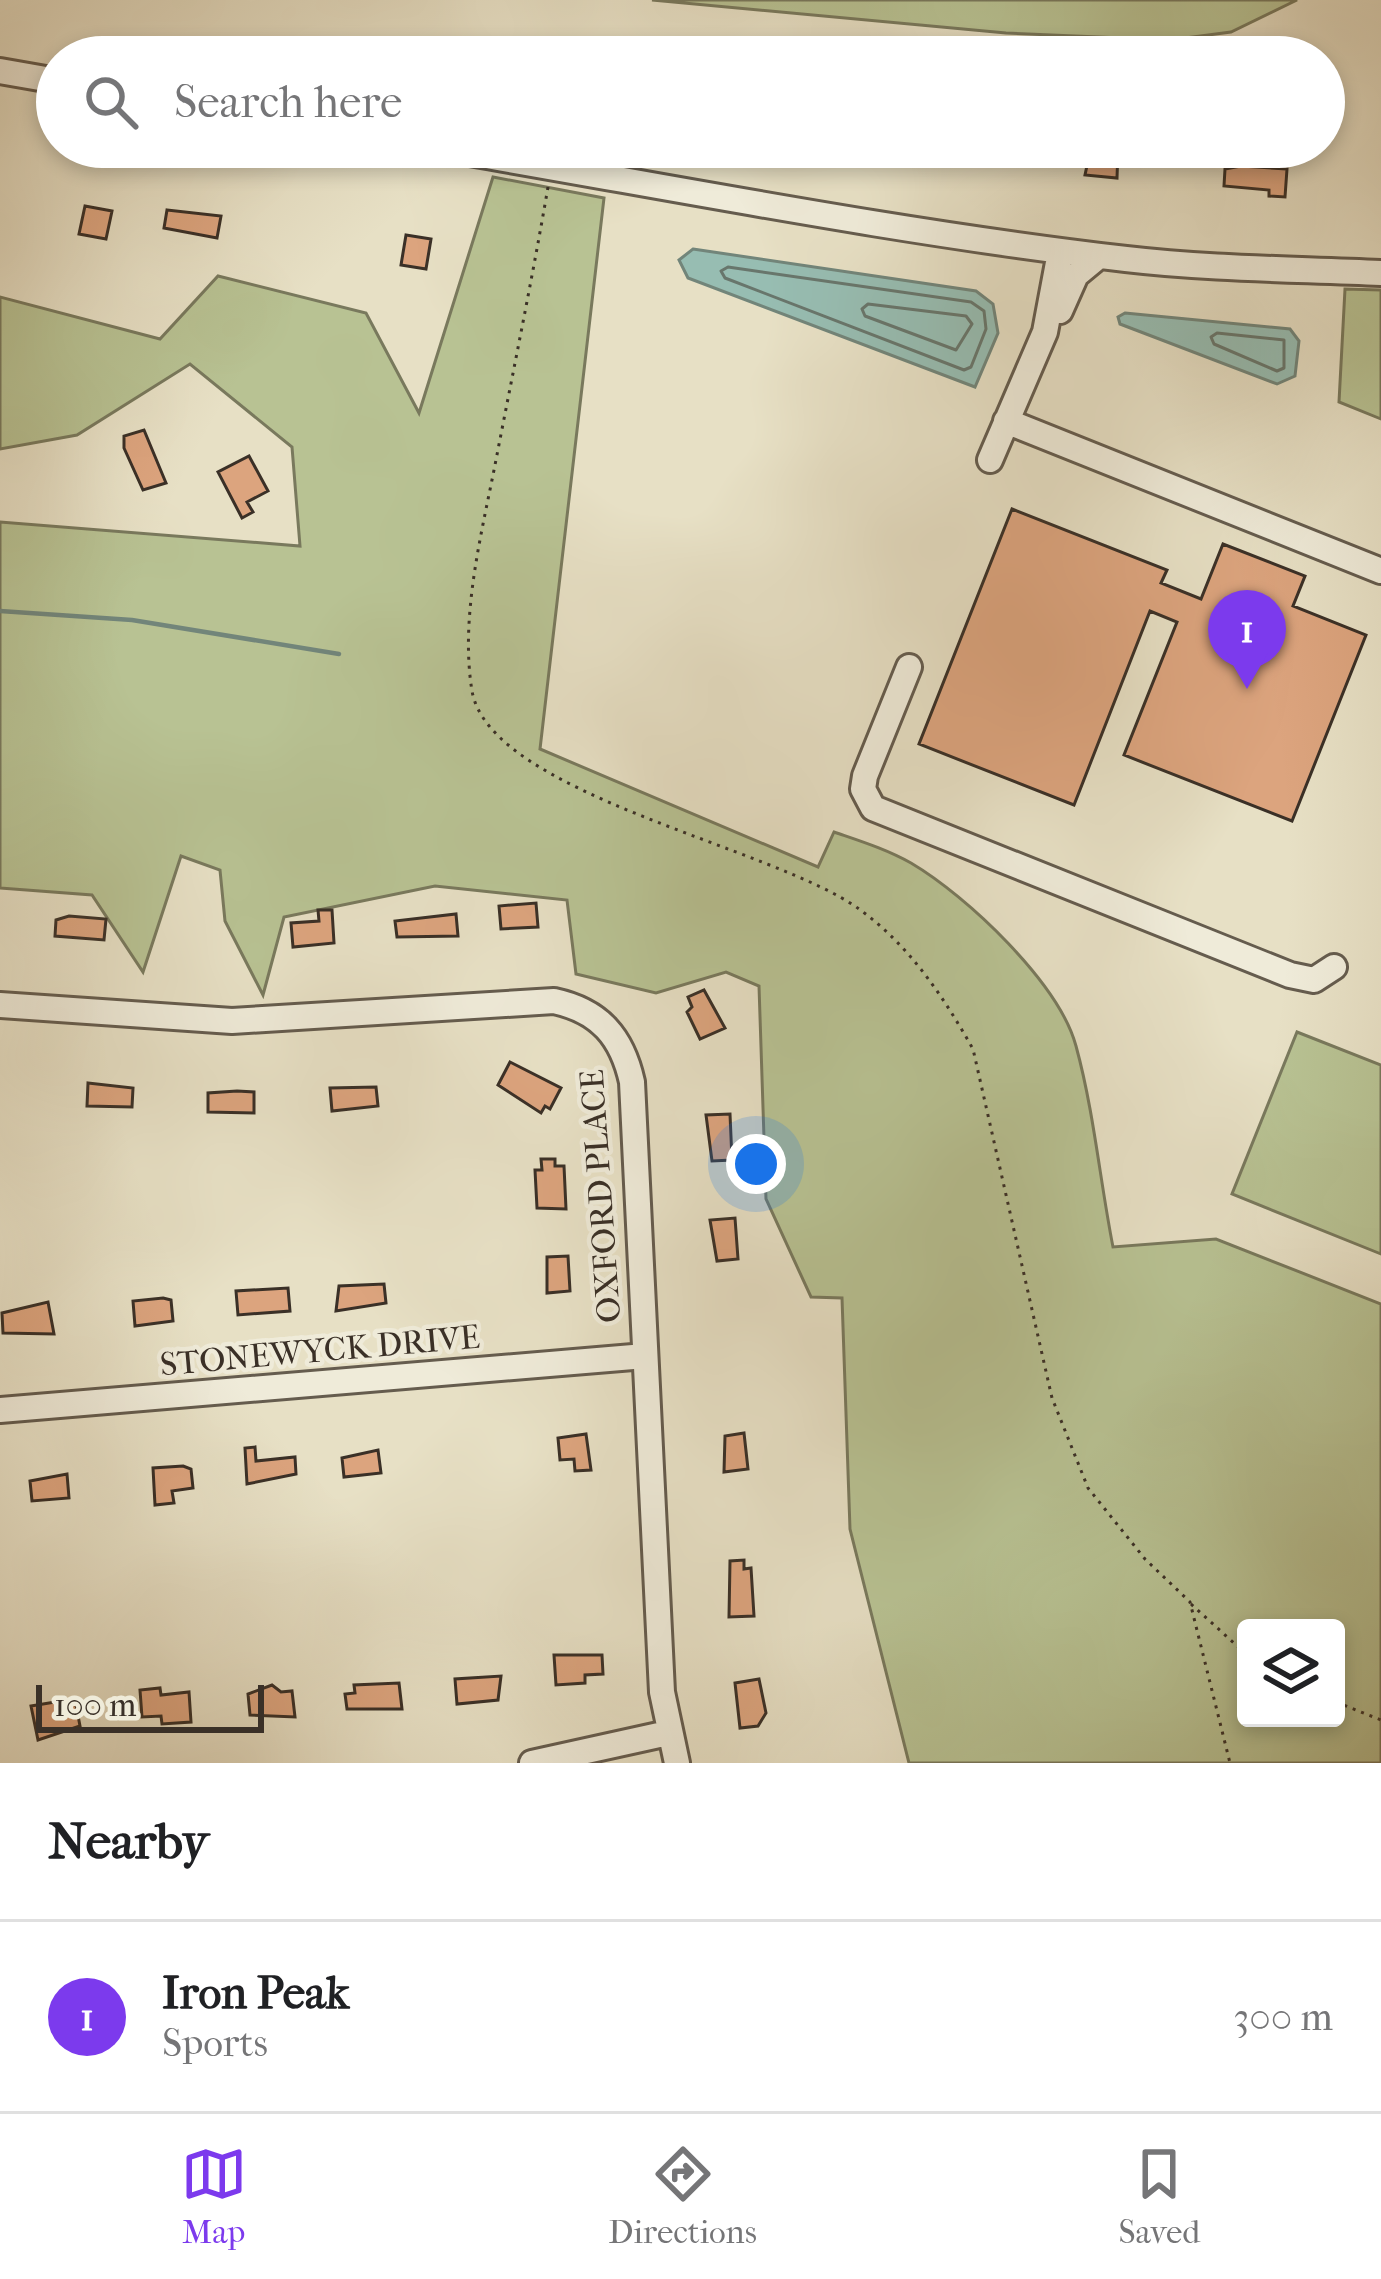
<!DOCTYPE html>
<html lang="en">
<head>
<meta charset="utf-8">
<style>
	:root { --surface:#fff; --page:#f2f2f2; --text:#202124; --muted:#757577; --line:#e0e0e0; --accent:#7c3aed }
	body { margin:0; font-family:"IM FELL French Canon",serif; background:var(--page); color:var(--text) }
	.controls { position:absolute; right:36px; bottom:36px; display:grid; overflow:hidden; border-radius:12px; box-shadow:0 6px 18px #0003 }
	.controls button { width:108px; height:108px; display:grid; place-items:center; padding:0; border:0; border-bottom:3px solid var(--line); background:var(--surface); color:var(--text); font:60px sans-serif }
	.scale { position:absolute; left:36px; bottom:30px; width:228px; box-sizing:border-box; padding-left:12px; border:6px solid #3a3027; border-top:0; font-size:33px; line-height:42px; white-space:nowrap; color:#3a3027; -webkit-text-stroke:9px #efebd9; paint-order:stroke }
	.you { position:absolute; left:756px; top:1164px; width:42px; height:42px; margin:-30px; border:9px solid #fff; border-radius:50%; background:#1a73e8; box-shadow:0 0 0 18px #1a73e833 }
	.badge { display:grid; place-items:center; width:78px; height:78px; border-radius:50%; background:var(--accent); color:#fff; font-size:39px; font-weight:700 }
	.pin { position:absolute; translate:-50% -99px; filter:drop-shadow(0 3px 6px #0008) }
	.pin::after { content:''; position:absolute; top:63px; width:42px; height:36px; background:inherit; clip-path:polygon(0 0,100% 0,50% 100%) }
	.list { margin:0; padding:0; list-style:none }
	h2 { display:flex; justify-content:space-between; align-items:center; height:156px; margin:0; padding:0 48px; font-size:51px }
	h2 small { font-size:39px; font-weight:400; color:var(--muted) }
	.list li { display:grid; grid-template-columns:78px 1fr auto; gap:36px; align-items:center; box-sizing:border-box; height:192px; padding:0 48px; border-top:3px solid var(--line) }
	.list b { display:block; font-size:45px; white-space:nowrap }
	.list p { margin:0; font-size:39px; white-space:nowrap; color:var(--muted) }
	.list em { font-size:39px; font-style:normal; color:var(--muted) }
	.icon { flex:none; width:66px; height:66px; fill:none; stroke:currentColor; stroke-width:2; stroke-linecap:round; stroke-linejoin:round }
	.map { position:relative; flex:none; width:1381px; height:1763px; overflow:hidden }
	.search { position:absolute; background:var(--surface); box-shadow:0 6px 18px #0003; left:36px; right:36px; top:36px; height:132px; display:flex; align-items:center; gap:30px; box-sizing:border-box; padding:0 42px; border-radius:66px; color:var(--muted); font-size:45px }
	.sheet { height:348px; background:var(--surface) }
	nav { display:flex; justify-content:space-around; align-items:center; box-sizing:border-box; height:168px; border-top:3px solid var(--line); background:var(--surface); font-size:33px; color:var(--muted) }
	nav a { display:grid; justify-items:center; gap:6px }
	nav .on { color:var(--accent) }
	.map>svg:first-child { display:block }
	.green { fill:#b8c293; stroke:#79795d; stroke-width:3; fill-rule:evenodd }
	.water { fill:#97bdb2; stroke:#72857a; stroke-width:3 }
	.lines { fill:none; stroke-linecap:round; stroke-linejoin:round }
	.shore { stroke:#68766c; stroke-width:3 }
	.stream { stroke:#72857a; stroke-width:4.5 }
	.building { fill:#dca47e; stroke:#3a3027; stroke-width:3 }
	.minor-casing { stroke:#655c4e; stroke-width:30 }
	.path { stroke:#3a3027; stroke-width:3; stroke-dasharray:3 6; stroke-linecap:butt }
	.minor { stroke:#efebd9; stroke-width:24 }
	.labels { text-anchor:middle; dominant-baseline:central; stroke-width:9; stroke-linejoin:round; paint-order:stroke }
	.street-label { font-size:33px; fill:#3a3027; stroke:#efebd9 }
</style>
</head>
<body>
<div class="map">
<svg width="1381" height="1763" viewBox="0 0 1381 1763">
	<rect width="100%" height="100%" fill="#e7e0c5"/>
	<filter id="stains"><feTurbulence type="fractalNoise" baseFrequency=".00167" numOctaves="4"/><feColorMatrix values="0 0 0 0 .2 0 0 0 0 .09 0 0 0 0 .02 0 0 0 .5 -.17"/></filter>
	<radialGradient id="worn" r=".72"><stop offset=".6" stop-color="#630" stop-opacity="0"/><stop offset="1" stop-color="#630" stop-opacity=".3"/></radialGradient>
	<path class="green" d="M652 0H1297L1231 32 1170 40 1006 33Z
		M550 147H691L688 160 655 165Z
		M493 177 604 198 540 749 818 867 834 832C860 841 886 849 911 863 967 896 1059 983 1076 1046 1094 1112 1100 1181 1113 1247L1216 1239 1381 1304V1763H909L850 1529 842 1298 811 1297 766 1199 759 986 726 972 656 993 576 974 567 900 435 886 284 917 263 995 225 921 220 870 181 856 143 972 92 895 0 888V522L300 546 292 447 190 364 77 435 0 449V297L160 339 218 276 366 313 419 413ZM1246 1628H1336V1718H1246Z
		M1345 289 1381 290V419L1339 402Z
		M1297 1032 1381 1065V1254L1232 1194Z"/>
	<path class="water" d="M693 249 976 291 993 304 998 333 975 387 688 278 679 260Z
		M1125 313 1290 329 1299 341 1295 376 1277 384 1120 324 1118 317Z"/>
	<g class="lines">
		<path class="shore" d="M728 267 971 302 984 311 986 329 971 367 964 370 725 278 721 271Z
			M868 304 966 316 972 324 956 350 865 316 862 309Z
			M1217 333 1284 340V368L1277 371 1214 344 1211 337Z"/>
		<path class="stream" d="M0 611 132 620 339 654"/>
	</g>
	<path class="building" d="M1091 147 1118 149 1117 178 1085 175Z
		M1241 166 1287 169 1285 197 1269 196V190L1224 186 1225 169Z
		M85 206 112 211 106 239 79 234Z
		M167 210 221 216 217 238 164 228Z
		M406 235 431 239 426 269 401 265Z
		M144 430 166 483 143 490 124 448V436Z
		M249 456 268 491 247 502 253 512 242 518 218 472Z
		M1012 509 1167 570 1161 583 1201 599 1223 544 1305 576 1293 606 1366 635 1292 821 1124 755 1177 622 1150 611 1074 805 919 744Z
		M536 903 538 927 501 929 499 906Z
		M318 910H332L334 943 293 947 291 923 319 921Z
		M456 914 458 936 397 937 395 921Z
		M69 916 106 919 104 940 55 936 56 920Z
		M704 990 725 1028 700 1039 687 1012 692 1007 688 997Z
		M510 1062 561 1088 550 1109 545 1106 541 1113 498 1085Z
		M88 1083 133 1088 132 1107 87 1106Z
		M376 1087 378 1106 332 1111 330 1088Z
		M237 1091 254 1092V1113L208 1112V1093Z
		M730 1114 732 1160 712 1161 706 1115Z
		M541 1159H555V1166H564L566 1209 537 1208 535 1170H542Z
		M735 1218 738 1259 717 1261 710 1220Z
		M568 1256 570 1291 547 1293V1257Z
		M384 1284 386 1303 336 1311 339 1286Z
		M288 1288 290 1311 238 1315 236 1291Z
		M163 1298 171 1300 173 1321 135 1326 133 1301Z
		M48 1302 54 1334 3 1333 2 1313Z
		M744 1433 748 1469 724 1472 725 1436Z
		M586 1434 591 1470 575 1471 574 1459 560 1460 558 1438Z
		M255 1447 256 1461 295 1457 296 1474 247 1484 245 1448Z
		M378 1450 381 1473 344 1477 342 1458Z
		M183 1466 191 1469 193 1488 172 1491 174 1503 155 1505 153 1468Z
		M67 1474 69 1498 32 1501 30 1481Z
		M744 1560V1569L751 1568 754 1616 729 1617 730 1561Z
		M554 1655H602L603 1674 585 1675V1683L556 1685Z
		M501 1676 498 1700 457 1704 455 1679Z
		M759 1679 766 1713 758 1726 740 1728 735 1683Z
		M399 1683 402 1709H347L345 1694 355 1693 354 1685Z
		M272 1685 281 1692 292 1691 295 1717 250 1715 248 1694Z
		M160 1688 161 1695 189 1692 191 1722 162 1724 161 1716 142 1717 140 1690Z
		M55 1702 76 1705 80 1726 38 1740 31 1706Z"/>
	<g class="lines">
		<g class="minor-casing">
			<path id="minor" d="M0 71 57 81
				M434 147C665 186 894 232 1126 259 1211 269 1296 269 1381 273
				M1060 311 1076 275 1099 256
				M1006 421 1381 571
				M990 460 1045 332 1060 252
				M909 667 865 776 863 789 873 808 1290 975 1314 980 1334 967
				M0 1005 232 1021 554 1001C600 1011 622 1037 632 1082L662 1692 677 1763
				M0 1410 645 1356
				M532 1763 668 1733"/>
		</g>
		<path class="path" d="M548 187C532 280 513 372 495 465 481 536 460 618 472 691 490 794 774 847 859 909 909 945 943 996 973 1049L1052 1398 1088 1488 1145 1559 1190 1602 1230 1763
			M1191 1604 1246 1654
			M1336 1702 1381 1720"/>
		<use href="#minor" class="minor"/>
	</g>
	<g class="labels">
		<g class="street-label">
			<text transform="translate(601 1196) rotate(-94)">OXFORD PLACE</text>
			<text transform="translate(320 1351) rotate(-5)">STONEWYCK DRIVE</text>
		</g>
	</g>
	<rect width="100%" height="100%" filter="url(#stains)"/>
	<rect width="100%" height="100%" fill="url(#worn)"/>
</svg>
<div class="controls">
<button><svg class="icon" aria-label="layers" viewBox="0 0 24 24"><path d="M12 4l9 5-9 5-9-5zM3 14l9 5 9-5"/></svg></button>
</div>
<div class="scale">100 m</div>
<div class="you"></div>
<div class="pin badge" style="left:1247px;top:689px">1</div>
<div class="search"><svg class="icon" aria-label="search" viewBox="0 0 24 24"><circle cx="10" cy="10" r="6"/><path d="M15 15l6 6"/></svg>Search here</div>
</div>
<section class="sheet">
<h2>Nearby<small></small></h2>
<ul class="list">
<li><span class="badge">1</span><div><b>Iron Peak</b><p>Sports</p></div><em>300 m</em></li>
</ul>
</section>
<nav>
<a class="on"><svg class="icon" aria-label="map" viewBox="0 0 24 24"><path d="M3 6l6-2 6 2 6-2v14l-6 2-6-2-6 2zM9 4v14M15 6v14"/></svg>Map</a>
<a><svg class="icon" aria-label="directions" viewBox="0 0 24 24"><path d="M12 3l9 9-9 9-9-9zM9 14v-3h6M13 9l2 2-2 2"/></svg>Directions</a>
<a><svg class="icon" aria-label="saved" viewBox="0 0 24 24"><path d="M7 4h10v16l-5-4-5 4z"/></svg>Saved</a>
</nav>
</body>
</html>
